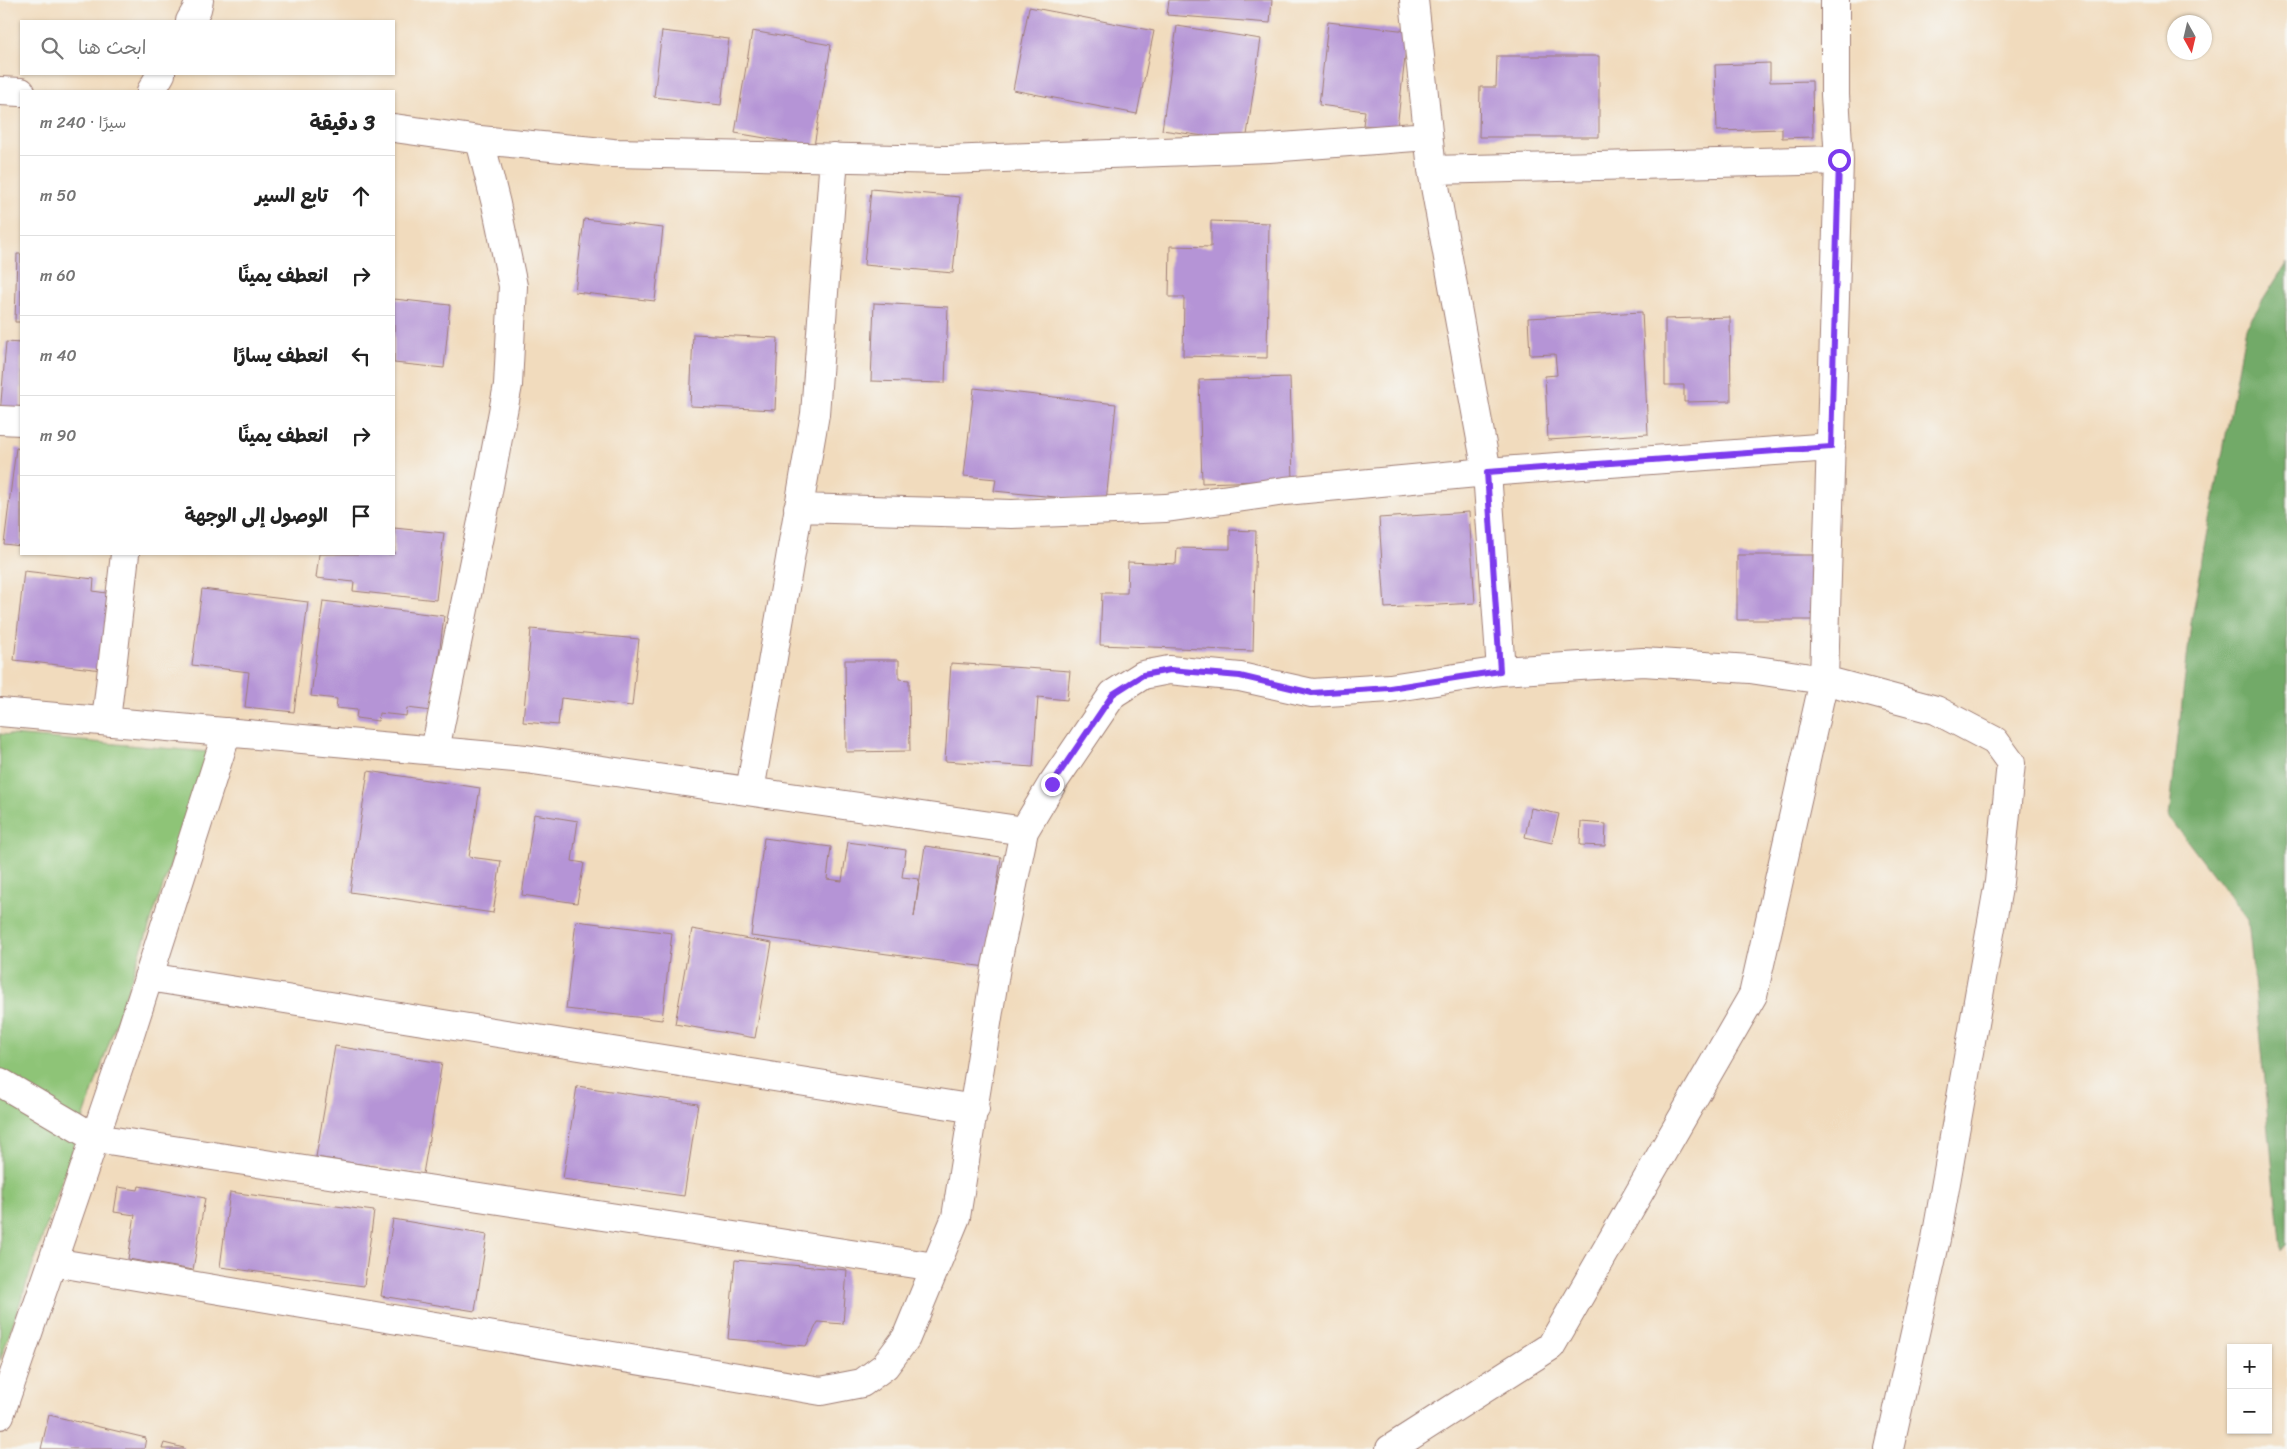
<!DOCTYPE html>
<html lang="ar">
<head>
<meta charset="utf-8">
<style>
	:root { --surface:#fff; --page:#f6f6f6; --text:#222; --muted:#767676; --line:#e0e0e0 }
	body { margin:0; font-family:Sriracha,"Playpen Sans Arabic",sans-serif; background:var(--page); color:var(--text); direction:rtl }
	.controls { position:absolute; right:15px; bottom:15px; display:grid; overflow:hidden; border-radius:0px; box-shadow:0 1px 4px #0004 }
	.controls button { width:45px; height:45px; display:grid; place-items:center; padding:0; border:0; border-bottom:1px solid var(--line); background:var(--surface); color:var(--text); font:25px sans-serif }
	.compass { position:absolute; left:2167px; top:15px; width:45px; height:45px; border-radius:50%; background:var(--surface); box-shadow:0 1px 4px #0004; rotate:172deg }
	.stop { position:absolute; width:15px; height:15px; margin:-11px; border:4px solid #7c3aed; border-radius:50%; background:#fff }
	.stop.end { background:#7c3aed; border-color:#fff; box-shadow:0 1px 5px #0008 }
	.list { margin:0; padding:0; list-style:none }
	h2 { display:flex; justify-content:space-between; align-items:center; height:65px; margin:0; padding:0 20px; font-size:21px }
	h2 small { font-size:16px; font-weight:400; color:var(--muted) }
	.list li { display:grid; grid-template-columns:32px 1fr auto; gap:15px; align-items:center; box-sizing:border-box; height:80px; padding:0 20px; border-top:1px solid var(--line) }
	.list b { display:block; font-size:19px; white-space:nowrap }
	.list em { font-size:16px; font-style:normal; color:var(--muted) }
	.icon { flex:none; width:28px; height:28px; fill:none; stroke:currentColor; stroke-width:2; stroke-linecap:round; stroke-linejoin:round }
	.map { position:relative; flex:none; width:2287px; height:1449px; overflow:hidden; direction:ltr }
	.search { position:absolute; background:var(--surface); box-shadow:0 1px 4px #0004; left:20px; top:20px; width:375px; height:55px; display:flex; align-items:center; gap:12px; box-sizing:border-box; padding:0 18px; border-radius:0px; color:var(--muted); font-size:19px }
	.panel { position:absolute; background:var(--surface); box-shadow:0 1px 4px #0004; left:20px; top:90px; width:375px; height:465px; border-radius:0px; direction:rtl }
	.map>svg:first-child { display:block }
	.green { fill:#8ec477; stroke:#6c7251 }
	.forest { fill:#72aa68; stroke:#5e644a }
	.building { fill:#b594d6 }
	.lines { fill:none; stroke-linecap:round; stroke-linejoin:round }
	.street-casing { stroke:#9e7d74; stroke-width:30 }
	.street { stroke:#fff; stroke-width:28 }
	.route { stroke:#7c3aed; stroke-width:6 }
</style>
</head>
<body>
<div class="map">
<svg width="2287" height="1449" viewBox="0 0 2287 1449">
	<rect width="100%" height="100%" fill="#f6f6f2"/>
	<filter id="ink" filterUnits="userSpaceOnUse"><feTurbulence type="fractalNoise" baseFrequency=".02" numOctaves="2"/><feDisplacementMap in="SourceGraphic" scale="10" xChannelSelector="R" yChannelSelector="G"/><feConvolveMatrix kernelMatrix="1 2 1 2 8 2 1 2 1" color-interpolation-filters="sRGB"/></filter>
	<filter id="wash" filterUnits="userSpaceOnUse"><feTurbulence type="fractalNoise" baseFrequency=".0096" numOctaves="4" result="noise"/><feDisplacementMap in="SourceGraphic" scale="20" xChannelSelector="R" yChannelSelector="G"/><feGaussianBlur stdDeviation="1.12" result="paint"/><feColorMatrix in="noise" values="0 0 0 0 0 0 0 0 0 0 0 0 0 0 0 0 0 1.4 0 .05"/><feComposite in="paint" operator="in"/></filter>
	<g filter="url(#wash)">
		<rect width="100%" height="100%" fill="#f1dbbd"/>
		<path class="green" d="M0 734 209 752 0 1361Z"/>
		<path class="forest" d="M2287 262V1244L2281 1251 2248 920 2169 817 2191 623 2246 327Z"/>
		<g id="blocks">
			<path class="building" d="M1169 0H1272L1270 23 1167 15Z
				M1029 7 1154 31 1137 114 1013 90Z
				M1328 22 1408 31 1397 128 1363 125 1365 111 1319 105Z
				M1177 26 1261 39 1246 142 1162 130Z
				M662 31 729 39 721 105 654 97Z
				M752 31 831 45 814 146 735 133Z
				M1497 56H1599V137H1479L1480 87H1496Z
				M1770 63V82L1812 81 1813 137 1782 138V129L1717 131 1715 65Z
				M871 189 960 197 953 273 864 265Z
				M584 219 663 228 655 301 575 292Z
				M1211 221 1269 223 1267 358 1183 356 1184 297H1169L1170 246 1211 247Z
				M17 254H21V322H15Z
				M394 299 450 305 444 368 394 363Z
				M874 303 948 307 945 383 871 381Z
				M1642 312 1648 434 1548 440 1545 376 1557 375 1555 354 1530 355 1528 318Z
				M1730 317 1731 401 1684 402V385H1665V319Z
				M693 334 778 338 775 410 690 406Z
				M6 342 21 343V416L0 414Z
				M1290 377 1293 480 1202 483 1199 380Z
				M974 388 1116 404 1106 502 994 491 996 479 964 476Z
				M16 448 21 449V546L4 544Z
				M1469 512 1475 603 1385 608 1379 518Z
				M394 528 444 533 436 600 353 591 354 582 316 578 319 554H394Z
				M1230 530 1256 531 1253 651 1100 645 1102 593H1127L1128 562 1176 564 1177 548 1230 549Z
				M1737 555H1813V620H1737Z
				M24 571 94 579 93 591 119 595 111 671 14 660Z
				M202 589 308 602 294 712 245 707 249 672 192 665Z
				M323 601 444 616 432 711 407 708 406 716 379 713 378 721 356 718 357 710 336 708 337 699 311 696Z
				M531 629 639 639 632 706 561 698 558 725 523 722Z
				M845 660H899V679L909 680 910 751 846 752Z
				M951 663 1070 671 1067 700 1038 697 1033 767 945 761Z
				M368 771 480 788 469 857 501 861 493 913 350 892Z
				M1531 808 1559 814 1552 843 1525 837Z
				M534 814 578 821 572 861 584 863 577 903 522 895Z
				M1581 822 1606 824 1605 846 1580 845Z
				M764 838 831 847 827 879 842 881 848 842 906 850 902 877 919 879 914 917 925 846 1001 857 986 967 751 936Z
				M576 921 672 933 662 1020 566 1009Z
				M692 929 772 943 755 1038 675 1024Z
				M335 1046 442 1063 423 1174 316 1157Z
				M577 1086 698 1104 684 1196 563 1179Z
				M139 1186 205 1198 193 1270 128 1259 135 1215 114 1212 118 1187 138 1190Z
				M230 1192 374 1211 364 1286 220 1267Z
				M393 1219 487 1235 475 1311 381 1296Z
				M735 1260 847 1270 843 1324 818 1322 806 1346 728 1339Z
				M49 1415 146 1438 144 1449H41Z
				M164 1443 184 1448V1449H162Z"/>
		</g>
	</g>
	<g filter="url(#ink)">
		<use href="#blocks" fill-opacity="0" stroke="#9e7d74" stroke-width="1"/>
		<g class="lines">
			<g class="street-casing">
				<path id="street" d="M1414 0 1432 170 1487 472 1501 671
					M190 21 197 9 199 0
					M0 91 21 92
					M151 91 161 74
					M394 128 480 140 613 153 947 160 1269 148 1428 136
					M1432 170 1839 160
					M0 420 21 421
					M798 508 1012 514 1166 508 1285 491 1487 472 1831 447
					M0 712 526 759 1024 831
					M106 721 125 554
					M435 750 486 502 508 385 513 286 496 204 480 140
					M750 791 815 414 834 157
					M148 977 975 1109
					M0 1082 95 1138 935 1267
					M53 1262 821 1391 862 1383 885 1366 906 1338 956 1217 996 967 1024 831 1052 784 1113 694 1143 675 1169 670 1240 677 1312 693 1390 688 1501 671 1643 662 1750 669 1824 680 1936 710 1995 741 2011 763 1999 882 1936 1239 1889 1449
					M0 1415 131 1032 227 732
					M1390 1449 1551 1346 1753 995 1824 680 1839 160 1835 95V0"/>
			</g>
			<use href="#street" class="street"/>
		</g>
	</g>
	<g class="lines" filter="url(#ink)">
		<path class="route" d="M1052 784 1113 694 1143 675 1170 670 1240 676 1312 693 1390 688 1500 671 1487 472 1831 447 1839 160"/>
	</g>
</svg>
<div class="controls">
<button>+</button>
<button>−</button>
</div>
<svg class="compass" viewBox="-18 -18 36 36"><path d="M0-13l5 13h-10z" fill="#e53935"/><path d="M0 13l5-13h-10z" fill="#767676"/></svg>
<div class="stop" style="left:1839px;top:160px"></div>
<div class="stop end" style="left:1052px;top:784px"></div>
<div class="search"><svg class="icon" aria-label="search" viewBox="0 0 24 24"><circle cx="10" cy="10" r="6"/><path d="M15 15l6 6"/></svg>ابحث هنا</div>
<section class="panel">
<h2>3 دقيقة<small>سيرًا · 240 m</small></h2>
<ul class="list">
<li><svg class="icon" aria-label="ahead" viewBox="0 0 24 24"><path d="M12 20V5M6 11l6-6 6 6"/></svg><div><b>تابع السير</b></div><em>50 m</em></li>
<li><svg class="icon" aria-label="right" viewBox="0 0 24 24"><path d="M7 20v-9h11M14 6l5 5-5 5"/></svg><div><b>انعطف يمينًا</b></div><em>60 m</em></li>
<li><svg class="icon" aria-label="left" viewBox="0 0 24 24"><path d="M17 20v-9H6M10 6l-5 5 5 5"/></svg><div><b>انعطف يسارًا</b></div><em>40 m</em></li>
<li><svg class="icon" aria-label="right" viewBox="0 0 24 24"><path d="M7 20v-9h11M14 6l5 5-5 5"/></svg><div><b>انعطف يمينًا</b></div><em>90 m</em></li>
<li><svg class="icon" aria-label="arrive" viewBox="0 0 24 24"><path d="M6 21V4h12l-3 4 3 4H6"/></svg><div><b>الوصول إلى الوجهة</b></div></li>
</ul>
</section>
</div>
</body>
</html>
